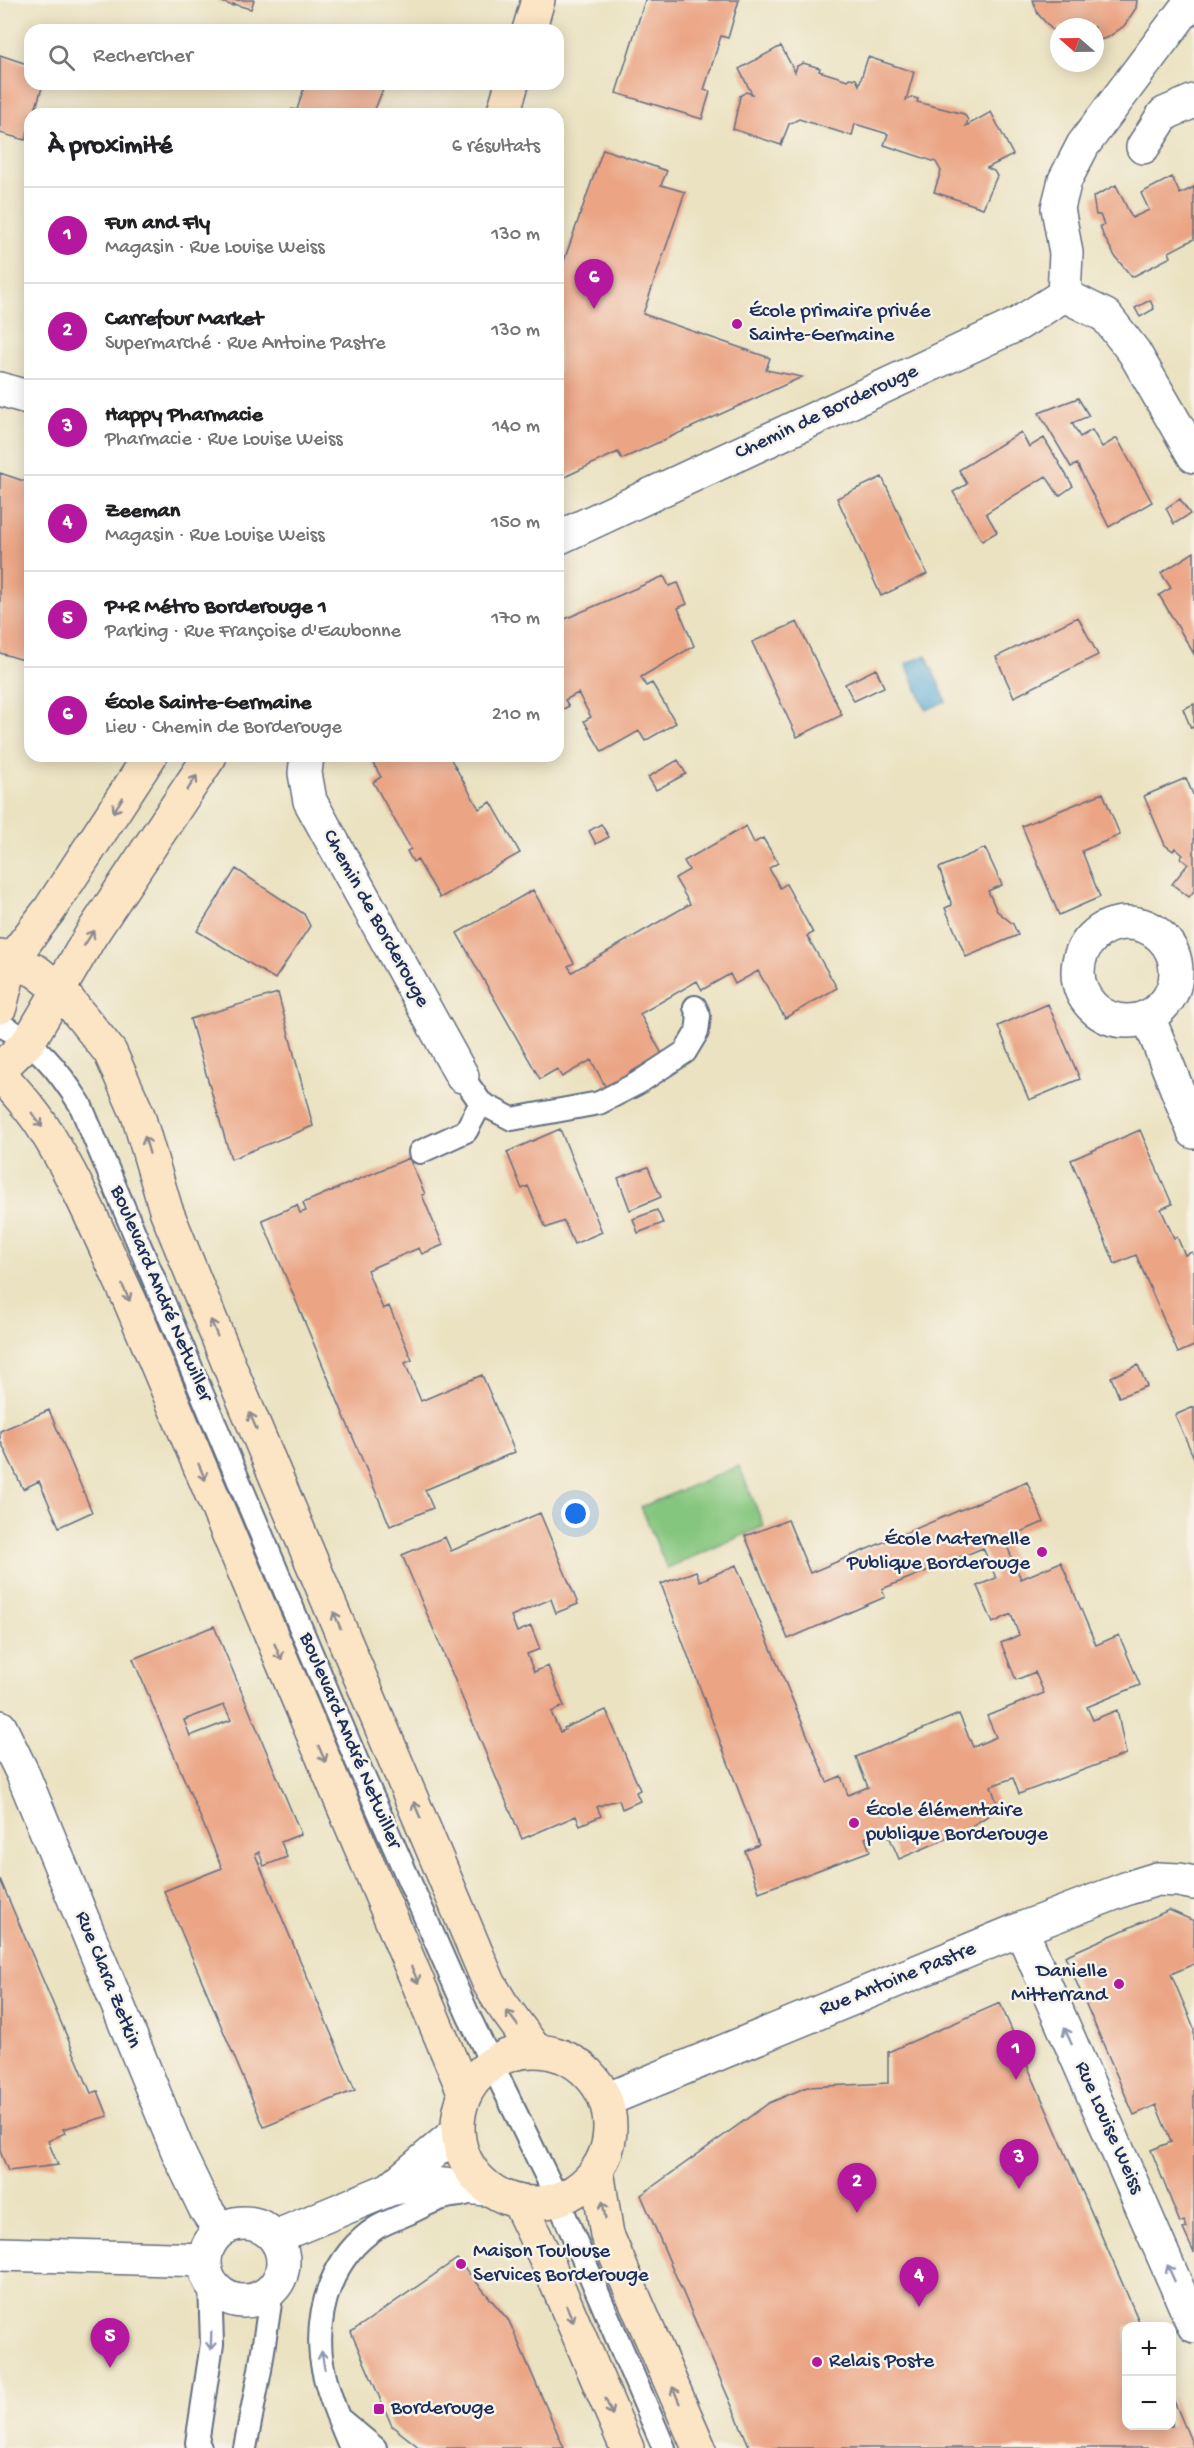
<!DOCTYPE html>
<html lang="fr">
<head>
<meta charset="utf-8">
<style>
	:root { --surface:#fff; --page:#f6f6f6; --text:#202124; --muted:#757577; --line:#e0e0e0; --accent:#b5179e }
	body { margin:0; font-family:"Gochi Hand",sans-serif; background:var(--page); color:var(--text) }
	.controls { position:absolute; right:18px; bottom:18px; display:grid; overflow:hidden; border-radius:12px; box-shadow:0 3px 15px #0003 }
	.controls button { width:54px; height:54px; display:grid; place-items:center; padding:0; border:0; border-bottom:2px solid var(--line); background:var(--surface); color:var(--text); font:30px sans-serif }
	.compass { position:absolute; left:1050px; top:18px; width:54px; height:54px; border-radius:50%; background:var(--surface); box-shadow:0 3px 15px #0003; rotate:290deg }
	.you { position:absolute; left:576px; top:1514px; width:21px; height:21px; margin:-15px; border:4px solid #fff; border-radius:50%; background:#1a73e8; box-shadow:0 0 0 9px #1a73e833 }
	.badge { display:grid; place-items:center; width:39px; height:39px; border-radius:50%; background:var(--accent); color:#fff; font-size:20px; font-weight:700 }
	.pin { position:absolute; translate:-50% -50px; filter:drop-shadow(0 2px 3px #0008) }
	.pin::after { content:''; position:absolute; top:32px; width:21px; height:18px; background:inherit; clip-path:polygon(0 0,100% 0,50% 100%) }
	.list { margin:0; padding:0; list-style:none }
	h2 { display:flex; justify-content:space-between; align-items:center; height:78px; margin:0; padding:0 24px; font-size:26px }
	h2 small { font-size:20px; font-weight:400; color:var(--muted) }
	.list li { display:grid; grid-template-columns:39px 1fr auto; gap:18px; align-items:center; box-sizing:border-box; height:96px; padding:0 24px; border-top:2px solid var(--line) }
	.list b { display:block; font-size:22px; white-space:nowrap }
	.list p { margin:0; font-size:20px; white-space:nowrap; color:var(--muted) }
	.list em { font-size:20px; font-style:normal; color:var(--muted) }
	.icon { flex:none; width:33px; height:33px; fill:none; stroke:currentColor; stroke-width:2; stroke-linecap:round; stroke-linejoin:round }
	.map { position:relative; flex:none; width:1194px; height:2448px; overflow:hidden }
	.search { position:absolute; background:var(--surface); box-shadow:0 3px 15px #0003; left:24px; top:24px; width:540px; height:66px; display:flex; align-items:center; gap:15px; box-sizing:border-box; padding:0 21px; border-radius:18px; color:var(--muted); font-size:22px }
	.panel { position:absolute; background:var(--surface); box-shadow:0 3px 15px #0003; left:24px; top:108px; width:540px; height:654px; border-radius:18px }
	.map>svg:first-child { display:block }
	.green { fill:#85c67e; stroke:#507a6e; stroke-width:1.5 }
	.water { fill:#5aacd5; stroke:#3a6e9a; stroke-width:1.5 }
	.building { fill:#eba585; fill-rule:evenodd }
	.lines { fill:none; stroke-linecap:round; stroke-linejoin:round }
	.lane-casing { stroke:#646e81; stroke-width:26 }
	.street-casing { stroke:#646e81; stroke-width:36 }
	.secondary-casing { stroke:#646e81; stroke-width:36 }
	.lane { stroke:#fff; stroke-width:22 }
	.street { stroke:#fff; stroke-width:33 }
	.secondary { stroke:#fce5c4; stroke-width:33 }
	.oneway { stroke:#8c8a91 }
	.oneway2 { stroke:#8d97ae }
	.poi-dot { fill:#b5179e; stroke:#f7f3e8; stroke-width:2 }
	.labels { text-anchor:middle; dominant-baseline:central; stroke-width:5; stroke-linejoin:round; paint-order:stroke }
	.poi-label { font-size:21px; fill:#1b2f5e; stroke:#f7f3e8; text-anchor:start }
	.street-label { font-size:21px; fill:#1b2f5e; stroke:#f7f3e8 }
</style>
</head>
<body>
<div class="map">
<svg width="1194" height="2448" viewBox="0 0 1194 2448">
	<rect width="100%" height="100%" fill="#f7f3e8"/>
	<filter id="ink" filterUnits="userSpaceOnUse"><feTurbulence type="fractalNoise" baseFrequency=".0167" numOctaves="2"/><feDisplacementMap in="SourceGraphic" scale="12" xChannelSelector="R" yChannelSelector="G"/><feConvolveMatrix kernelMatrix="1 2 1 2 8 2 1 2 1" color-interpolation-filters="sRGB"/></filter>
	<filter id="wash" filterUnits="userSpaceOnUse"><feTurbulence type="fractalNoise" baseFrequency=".008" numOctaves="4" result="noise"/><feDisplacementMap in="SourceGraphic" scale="24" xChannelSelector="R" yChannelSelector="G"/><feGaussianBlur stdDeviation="1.35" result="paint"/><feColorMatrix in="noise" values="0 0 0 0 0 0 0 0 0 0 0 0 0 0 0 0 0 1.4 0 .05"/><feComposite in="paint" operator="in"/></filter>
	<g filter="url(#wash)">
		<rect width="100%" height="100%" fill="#ebe2c1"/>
		<path class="green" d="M739 1466 764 1526 667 1568 641 1507Z"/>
		<path class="water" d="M926 655 946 701 926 710 906 664Z"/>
		<g id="blocks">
			<path class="building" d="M216 0H254L251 9 233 4V6Z
				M645 0H739L728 38 721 36 704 90 710 92 702 119 616 93Z
				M1033 0H1137L1136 8 1124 26 1107 38 1095 41V27H1059V35L1054 32 1038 14Z
				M781 46 795 72 797 66 803 63 820 68 819 71 848 80 849 78 856 79 859 85 868 57 914 72 906 100 912 97 918 99 917 102 964 114 968 120 966 126 991 112 1013 155 987 168 994 171 997 176 983 208 934 192 941 171 936 162 884 145 888 134 855 124 852 136 799 119 789 124 781 145 733 129 740 96 746 92 752 94 739 69Z
				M0 55 30 65V84H43L34 114H30V125L25 140 0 133Z
				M305 84H383L382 86 384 87 373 114H290L292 109 297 110Z
				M603 149 667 171 661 185 685 192 643 314 770 358 766 370 802 377 622 459 618 452 558 480V278Z
				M1172 177 1180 194 1194 187V239L1169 252 1171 257 1132 277 1116 258 1103 235 1100 226 1104 225 1100 215H1096L1093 197 1116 185 1132 218 1149 210 1141 193Z
				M1150 300 1154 309 1140 317 1135 308Z
				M1078 398 1089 416 1072 423 1080 437 1092 430 1102 447 1117 438 1152 502 1109 527 1077 464 1071 467 1039 413Z
				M1021 432 1029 447 1044 438 1073 486 1059 496 1046 476 986 513 997 532 982 541 953 492 967 484 959 470Z
				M0 473 30 483V662L0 653Z
				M882 477 927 574 881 596 837 498Z
				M1180 499 1190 514 1174 524 1166 508Z
				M1194 552V654L1159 595 1171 588 1161 573Z
				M664 576 669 586 678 583 687 604 678 608 694 646 641 677 646 686 652 683 676 723 645 741 639 731 602 752 584 721 591 717 578 693 565 700 569 706 558 712V622Z
				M1078 617 1098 655 1014 697 996 657Z
				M797 622 842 715 797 737 752 642Z
				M876 669 884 687 854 701 845 684Z
				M1194 704V727L1191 728 1183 709Z
				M385 756H449L479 809 491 802 520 853 440 898 417 859 413 862 407 851 411 849 373 782 381 777 373 763Z
				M678 760 686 774 656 790 648 777Z
				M1186 778 1194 797V891L1189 897 1172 884 1188 864 1180 858 1183 855 1175 848 1173 851 1165 845 1144 796Z
				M1103 793 1120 835 1082 851 1100 897 1059 915 1022 826Z
				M601 824 609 837 596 844 589 831Z
				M746 826 754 843 763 838 778 863 769 868 780 888 786 884 813 933 807 936 837 988 785 1018 758 971 735 984 730 974 702 990 697 981 640 1014 662 1054 629 1073 634 1082 610 1095 591 1060 562 1077 557 1069 540 1079 457 933 533 890 574 963 568 966 572 972 690 904 675 878 689 870 684 861Z
				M985 848 1002 885 988 891 997 911 1013 924 1018 935 966 957 945 908 952 905 939 868Z
				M236 869 304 914 310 926 275 979 197 931Z
				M278 993 313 1126 231 1159 190 1019Z
				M1048 1004 1080 1079 1029 1100 998 1026Z
				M560 1129 602 1232 574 1244 564 1221 546 1228 528 1186 522 1189 507 1152Z
				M1140 1130 1172 1204 1161 1209 1174 1238 1177 1237 1185 1255 1192 1252 1194 1256V1346L1178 1353 1136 1255 1115 1264 1071 1160Z
				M409 1158 425 1194 422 1195 443 1245 422 1254 419 1248 367 1270 383 1309 389 1306 412 1360 405 1363 421 1401 482 1375 515 1452 425 1490 433 1508 390 1526 262 1220 297 1205 300 1213 306 1211 303 1203Z
				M648 1167 661 1197 630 1210 618 1178Z
				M657 1210 663 1223 638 1233 633 1219Z
				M1138 1365 1147 1386 1119 1397 1111 1377Z
				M1194 1407V1458L1175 1415Z
				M49 1410 92 1512 59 1527 39 1481 23 1489 0 1440V1431Z
				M1027 1482 1044 1522 1004 1539 1021 1579 1061 1562 1096 1645 1119 1635 1140 1685 1087 1707 1093 1720 1117 1710 1126 1754 1019 1794 1013 1778 991 1786 999 1809 962 1832 899 1859 886 1829 865 1838 870 1851 759 1892 745 1851 759 1845 661 1584 696 1571 700 1581 736 1565 827 1782 841 1776 848 1795 868 1787 856 1757 959 1714 973 1747 996 1737 987 1716 1044 1693 1035 1672 1016 1680 1001 1643 1019 1635 1011 1614 993 1623 977 1586 996 1578 983 1548 882 1589 885 1597 788 1639 745 1536 788 1520 810 1573Z
				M540 1513 578 1604 556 1613 551 1599 511 1616 517 1632 531 1626 540 1649 527 1654 534 1672 548 1666 564 1706 551 1712 560 1732 565 1730 564 1728 606 1710 640 1790 636 1792 640 1801 622 1809 619 1800 607 1803 597 1807 601 1816 580 1825 576 1816 522 1839 402 1555 445 1537 451 1551Z
				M214 1626 301 1834 281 1842 287 1857 264 1866 259 1852 255 1854 355 2090 264 2127 164 1891 222 1868 133 1659ZM224 1705 231 1720 190 1736 184 1720Z
				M0 1879 91 2093 98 2091 108 2116 63 2129 65 2133 48 2141 58 2165 8 2171 0 2151Z
				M1169 1910 1192 1920 1194 1924V1964L1171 1974 1194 2028V2253L1183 2229 1187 2228 1184 2221 1180 2223 1151 2150 1171 2142 1156 2105 1134 2115 1065 1956Z
				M1000 2003 1141 2326H1126V2426H1172V2396L1194 2448H750L641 2195 769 2103 807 2087 888 2083V2052Z
				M457 2259 509 2321 564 2448H420L392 2426 351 2332Z"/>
		</g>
	</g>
	<g filter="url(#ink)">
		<use href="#blocks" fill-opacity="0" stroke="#646e81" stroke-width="1.5"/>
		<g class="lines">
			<g class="lane-casing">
				<path id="lane" d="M0 1025C37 1042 59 1071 80 1104L361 1771 469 2017 558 2200 664 2448
					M462 1076 481 1103 512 1119 599 1103 638 1083 685 1052 697 1032 699 1016 695 1007
					M420 1152 466 1131 481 1103
					M341 2420 375 2448
					M200 2448 197 2443 212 2344 210 2282
					M245 2448 260 2370 272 2290
					M351 2448C339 2420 325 2388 321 2357 316 2308 333 2256 376 2228 386 2222 398 2218 409 2213 421 2207 433 2200 447 2197 453 2195 459 2196 465 2194"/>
			</g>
			<g class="street-casing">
				<path id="street" d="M1143 147 1164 114 1194 101
					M1064 295 1066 253 1058 208 1065 180 1083 145 1192 0
					M1064 295 1106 316 1134 352 1194 456
					M0 389 30 398
					M558 538 1018 324 1064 295
					M307 756 305 773 310 801 462 1076
					M1078 972a49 49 0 1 1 98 0a49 49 0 1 1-98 0Z
					M1148 1016 1194 1132
					M0 1727 22 1772 179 2154 205 2208 220 2230
					M1021 1929 1194 2326
					M606 2100 1021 1929 1128 1888 1157 1879 1179 1880 1194 1883
					M391 2188 457 2132
					M205 2262a39 39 0 1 1 78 0a39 39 0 1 1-78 0Z
					M278 2240 287 2232 390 2189 420 2183 487 2189
					M0 2254 205 2260"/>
			</g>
			<g class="secondary-casing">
				<path id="secondary" d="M529 30 538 0
					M503 114 512 84
					M0 956 36 971 59 989 110 1052 138 1115 166 1210 236 1382 489 1983 501 2003 536 2051
					M0 1007 12 959 50 909 150 756
					M0 1069 29 1041 91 935 210 756
					M0 1074C14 1090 29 1106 41 1124 77 1179 102 1241 130 1301L465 2094
					M458 2127a76 76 0 1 1 152 0a76 76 0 1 1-152 0Z
					M597 2170 607 2235 699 2448
					M519 2203 547 2261 627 2448"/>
			</g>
			<use href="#lane" class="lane"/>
			<use href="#street" class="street"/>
			<use href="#secondary" class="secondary"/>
		</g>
		<defs><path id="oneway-shaft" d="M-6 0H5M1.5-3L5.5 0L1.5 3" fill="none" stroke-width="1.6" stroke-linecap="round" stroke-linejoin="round" transform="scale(1.5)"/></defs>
		<g class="oneway">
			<use href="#oneway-shaft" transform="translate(192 783) rotate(-57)"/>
			<use href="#oneway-shaft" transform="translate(118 805) rotate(123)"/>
			<use href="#oneway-shaft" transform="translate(89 938) rotate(-58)"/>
			<use href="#oneway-shaft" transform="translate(37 1120) rotate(54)"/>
			<use href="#oneway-shaft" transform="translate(147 1145) rotate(-106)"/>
			<use href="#oneway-shaft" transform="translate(126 1293) rotate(65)"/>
			<use href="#oneway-shaft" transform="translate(214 1328) rotate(-112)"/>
			<use href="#oneway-shaft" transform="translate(253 1421) rotate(-113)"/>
			<use href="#oneway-shaft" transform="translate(202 1472) rotate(67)"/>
			<use href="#oneway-shaft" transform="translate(337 1620) rotate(-113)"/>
			<use href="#oneway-shaft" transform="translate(278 1652) rotate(67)"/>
			<use href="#oneway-shaft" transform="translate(322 1754) rotate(67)"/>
			<use href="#oneway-shaft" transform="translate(417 1810) rotate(-113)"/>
			<use href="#oneway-shaft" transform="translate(415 1975) rotate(67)"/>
			<use href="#oneway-shaft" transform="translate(512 2018) rotate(-127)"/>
			<use href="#oneway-shaft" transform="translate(604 2210) rotate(-99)"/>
			<use href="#oneway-shaft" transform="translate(570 2314) rotate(67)"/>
			<use href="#oneway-shaft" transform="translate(676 2395) rotate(-113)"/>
			<use href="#oneway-shaft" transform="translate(609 2407) rotate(67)"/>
		</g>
		<g class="oneway2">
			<use href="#oneway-shaft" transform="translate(1068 2036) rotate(-114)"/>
			<use href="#oneway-shaft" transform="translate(1171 2273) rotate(-114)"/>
			<use href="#oneway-shaft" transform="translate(211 2341) rotate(92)"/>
			<use href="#oneway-shaft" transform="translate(323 2360) rotate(-100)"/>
		</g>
	</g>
	<g class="poi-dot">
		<circle cx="737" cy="324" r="6"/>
		<circle cx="1042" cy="1552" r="6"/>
		<circle cx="854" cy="1823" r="6"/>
		<circle cx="1119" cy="1984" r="6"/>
		<circle cx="461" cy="2264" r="6"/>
		<circle cx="817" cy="2362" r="6"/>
		<rect x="373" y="2403" width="12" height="12" rx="3"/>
	</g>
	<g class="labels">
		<g class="poi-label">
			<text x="749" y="312">École primaire privée<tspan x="749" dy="24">Sainte-Germaine</tspan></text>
			<text x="1030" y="1540" text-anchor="end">École Maternelle<tspan x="1030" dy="24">Publique Borderouge</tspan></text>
			<text x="866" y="1811">École élémentaire<tspan x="866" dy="24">publique Borderouge</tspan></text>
			<text x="1107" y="1972" text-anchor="end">Danielle<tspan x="1107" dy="24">Mitterrand</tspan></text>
			<text x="473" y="2252">Maison Toulouse<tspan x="473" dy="24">Services Borderouge</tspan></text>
			<text x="829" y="2362">Relais Poste</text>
			<text x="391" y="2409">Borderouge</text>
		</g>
		<g class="street-label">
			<text transform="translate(827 413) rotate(-25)">Chemin de Borderouge</text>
			<text transform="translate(375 919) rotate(61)">Chemin de Borderouge</text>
			<text transform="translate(160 1294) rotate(67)">Boulevard André Netwiller</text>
			<text transform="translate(349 1741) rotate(67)">Boulevard André Netwiller</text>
			<text transform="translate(107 1980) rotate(68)">Rue Clara Zetkin</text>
			<text transform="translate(898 1980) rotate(-22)">Rue Antoine Pastre</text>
			<text transform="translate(1108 2128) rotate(66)">Rue Louise Weiss</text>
		</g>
	</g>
</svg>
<div class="controls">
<button>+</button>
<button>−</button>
</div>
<svg class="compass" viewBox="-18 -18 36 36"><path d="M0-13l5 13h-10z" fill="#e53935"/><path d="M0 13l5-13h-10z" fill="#757577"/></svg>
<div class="you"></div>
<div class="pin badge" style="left:1016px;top:2080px">1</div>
<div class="pin badge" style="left:857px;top:2213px">2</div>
<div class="pin badge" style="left:1019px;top:2189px">3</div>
<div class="pin badge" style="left:919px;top:2307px">4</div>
<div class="pin badge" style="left:110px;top:2368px">5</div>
<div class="pin badge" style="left:594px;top:309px">6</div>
<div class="search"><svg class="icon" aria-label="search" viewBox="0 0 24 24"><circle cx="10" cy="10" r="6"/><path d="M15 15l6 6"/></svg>Rechercher</div>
<section class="panel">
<h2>À proximité<small>6 résultats</small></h2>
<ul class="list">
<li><span class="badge">1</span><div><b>Fun and Fly</b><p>Magasin · Rue Louise Weiss</p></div><em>130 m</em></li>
<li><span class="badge">2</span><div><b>Carrefour Market</b><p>Supermarché · Rue Antoine Pastre</p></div><em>130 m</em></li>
<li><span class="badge">3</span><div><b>Happy Pharmacie</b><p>Pharmacie · Rue Louise Weiss</p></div><em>140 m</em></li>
<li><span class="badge">4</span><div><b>Zeeman</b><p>Magasin · Rue Louise Weiss</p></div><em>150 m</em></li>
<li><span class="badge">5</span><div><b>P+R Métro Borderouge 1</b><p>Parking · Rue Françoise d'Eaubonne</p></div><em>170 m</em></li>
<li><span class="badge">6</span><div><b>École Sainte-Germaine</b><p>Lieu · Chemin de Borderouge</p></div><em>210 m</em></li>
</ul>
</section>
</div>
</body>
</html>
